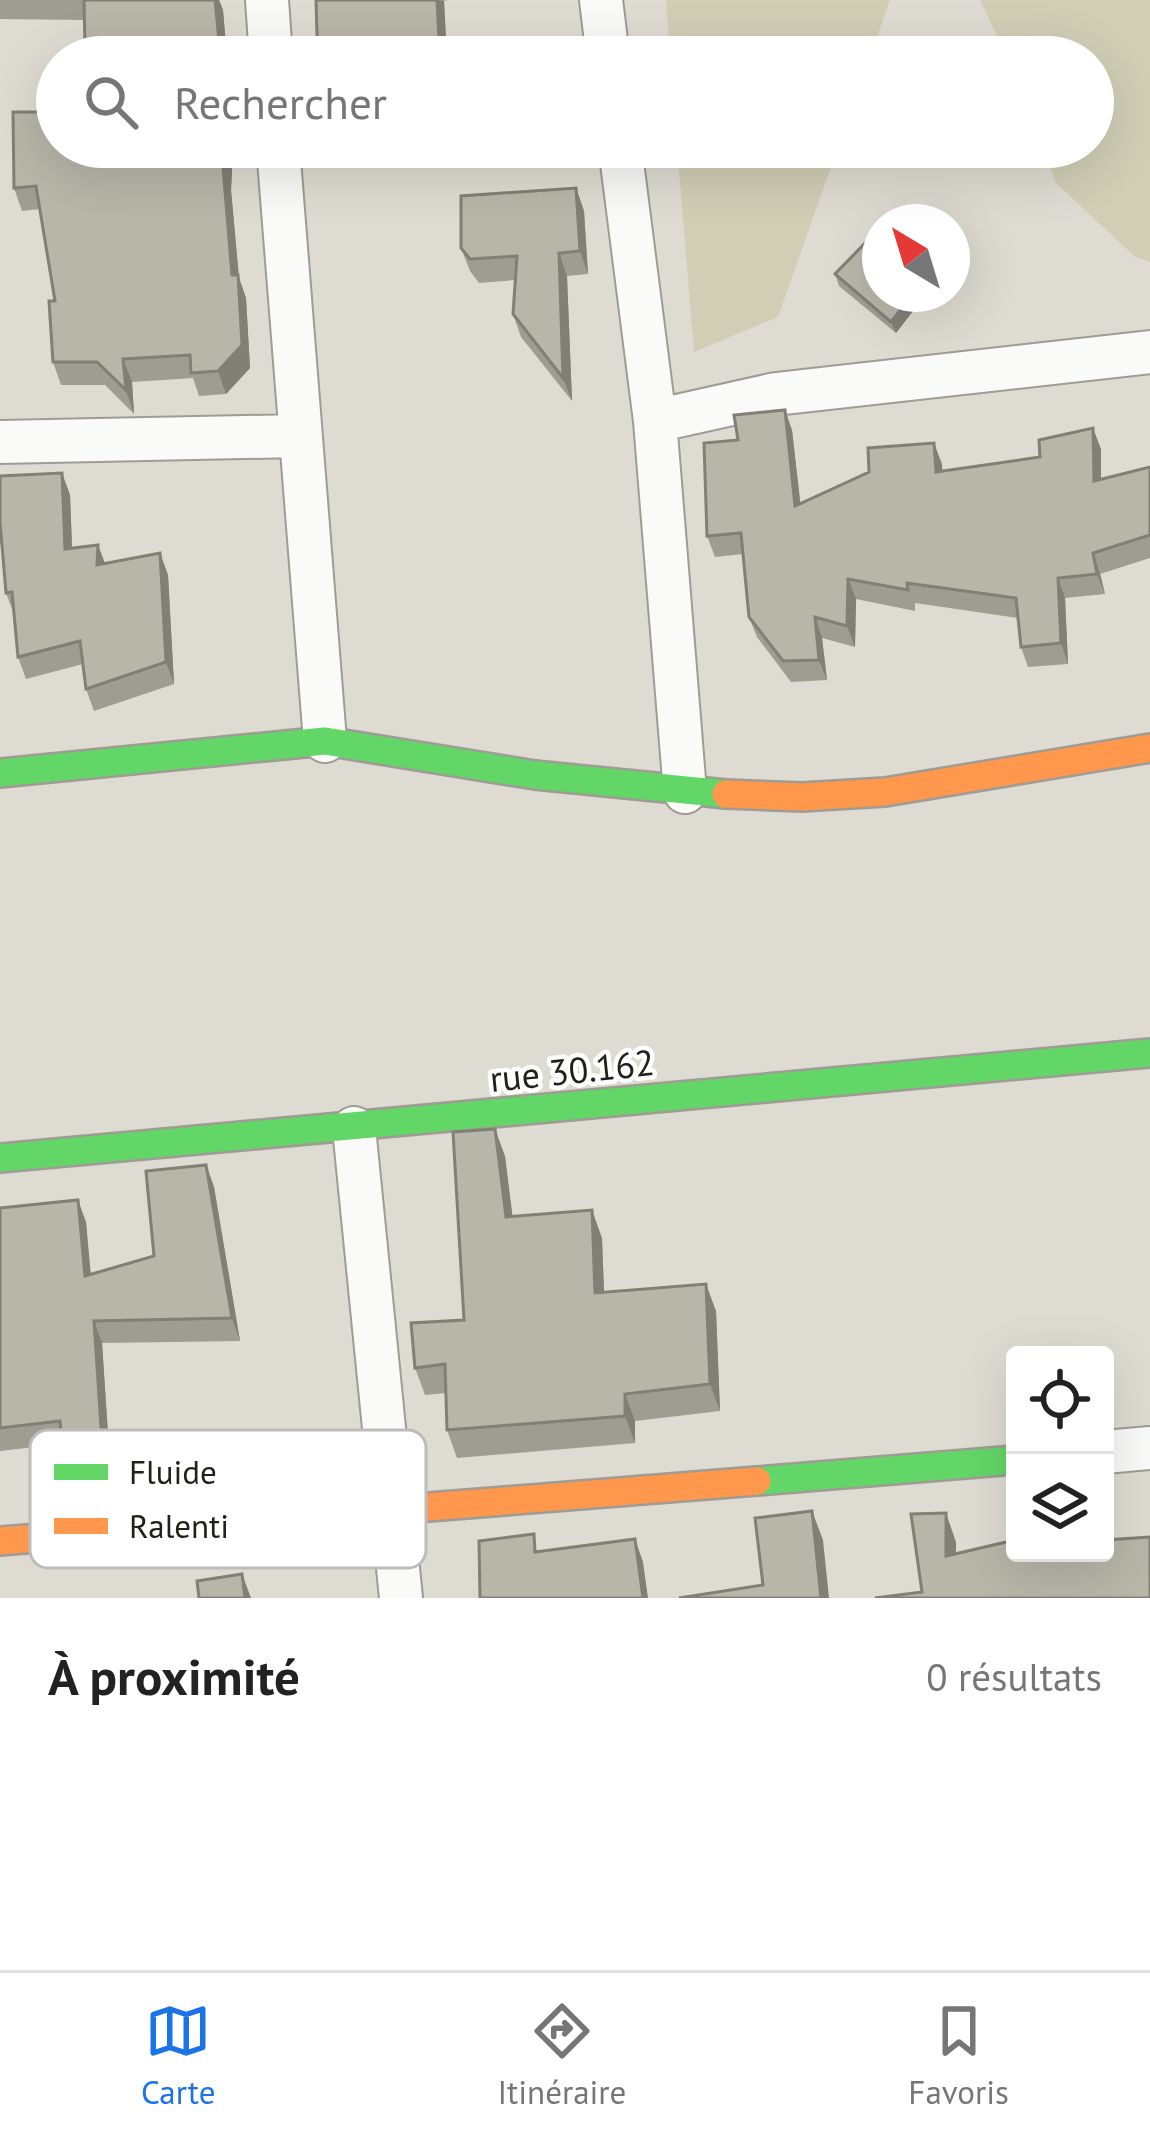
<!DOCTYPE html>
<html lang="fr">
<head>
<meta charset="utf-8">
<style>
	:root { --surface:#fff; --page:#f6f6f6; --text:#222; --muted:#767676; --line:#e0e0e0; --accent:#1a73e8 }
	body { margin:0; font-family:"PT Sans",sans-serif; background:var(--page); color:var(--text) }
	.controls { position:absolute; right:36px; bottom:36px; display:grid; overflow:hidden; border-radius:12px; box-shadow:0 12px 48px #0002 }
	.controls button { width:108px; height:108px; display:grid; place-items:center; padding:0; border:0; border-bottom:3px solid var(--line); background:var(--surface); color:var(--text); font:60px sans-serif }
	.compass { position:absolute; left:862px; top:204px; width:108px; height:108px; border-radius:50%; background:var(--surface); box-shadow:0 12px 48px #0002; rotate:322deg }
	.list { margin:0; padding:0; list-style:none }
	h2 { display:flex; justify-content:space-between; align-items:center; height:156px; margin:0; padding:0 48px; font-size:51px }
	h2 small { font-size:39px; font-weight:400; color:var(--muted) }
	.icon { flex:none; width:66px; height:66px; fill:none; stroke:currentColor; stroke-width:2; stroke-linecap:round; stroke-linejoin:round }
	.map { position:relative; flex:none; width:1150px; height:1598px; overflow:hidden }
	.search { position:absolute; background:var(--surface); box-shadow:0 12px 48px #0002; left:36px; right:36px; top:36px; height:132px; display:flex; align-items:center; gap:30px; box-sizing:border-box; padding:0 42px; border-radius:66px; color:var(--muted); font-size:45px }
	.sheet { height:372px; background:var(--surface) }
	nav { display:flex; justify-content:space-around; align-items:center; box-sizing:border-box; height:168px; border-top:3px solid var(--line); background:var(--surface); font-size:33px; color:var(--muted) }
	nav a { display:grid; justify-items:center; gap:6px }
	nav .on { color:var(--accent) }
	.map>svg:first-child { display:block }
	.green { fill:#d1ceb6 }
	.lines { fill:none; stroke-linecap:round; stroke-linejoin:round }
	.street-casing { stroke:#9e9c94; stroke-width:46 }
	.fast-casing { stroke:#9e9c94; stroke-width:32 }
	.slow-casing { stroke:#9e9c94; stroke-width:32 }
	.street { stroke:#fafaf8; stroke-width:42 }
	.fast { stroke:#63d668; stroke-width:27 }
	.slow { stroke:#ff974d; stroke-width:27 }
	.wall { fill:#9e9d91 }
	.shaded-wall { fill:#817f76 }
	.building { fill:#b8b6a9; stroke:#817f76; stroke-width:3 }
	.labels { text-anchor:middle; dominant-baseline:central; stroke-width:9; stroke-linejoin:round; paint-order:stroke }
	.street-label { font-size:36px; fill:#222119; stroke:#fff }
	.key { fill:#fff; stroke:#bdbcba; stroke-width:3 }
	.key-label { font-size:33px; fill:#222119 }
</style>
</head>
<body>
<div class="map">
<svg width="1150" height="1598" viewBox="0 0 1150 1598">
	<rect width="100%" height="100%" fill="#dedcd2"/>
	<path class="green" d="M666 0H890L870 57H670Z
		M980 0H1150V262L1134 256 1056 183 1042 147H1093V57H1007Z
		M677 147H838L778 317 694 352Z"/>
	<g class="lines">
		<g class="street-casing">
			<path id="street" d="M267 0 271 57
				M601 0 608 57
				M278 147 325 741
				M620 147 655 421 685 792
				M655 421 776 394 1150 352
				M0 442 299 436
				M354 1128 401 1598
				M1105 1452 1150 1448"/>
		</g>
		<g class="fast-casing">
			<path id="fast" d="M0 773 325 741 535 775 726 794
				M0 1158 1150 1053
				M757 1481 1015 1460"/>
		</g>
		<g class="slow-casing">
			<path id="slow" d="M726 794 802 797 885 792 1150 748
				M0 1541 757 1481"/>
		</g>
		<use href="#street" class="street"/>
		<use href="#fast" class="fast"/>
		<use href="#slow" class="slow"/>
	</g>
	<path class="wall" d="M0 0H219L223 10 227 57H89L85 46 84 20 0 19Z
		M316 0H448L444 1 447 57H325L317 35Z
		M233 151 231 190 239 278 246 298 250 368 226 394 199 396 193 378 132 382 134 414 105 385H61L53 362 55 301 40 209 22 211 14 188Z
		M576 188 584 211 588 274 567 276 572 401 521 337 513 314 515 280 479 283 470 271 461 248Z
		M835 274 920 302 896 333 839 286Z
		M792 430 800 503 942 464V472L1101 449V479L1150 467V558L1100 574 1105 594 1065 598 1068 664 1028 667 1021 647 1018 618 915 603V611L856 599 855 647 822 638 827 680 791 682 757 637 749 617 743 554 715 557 707 536 738 440Z
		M62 473 70 495 72 548 105 564 160 553 168 575 174 684 94 711 86 689 83 664 26 679 18 657 14 614 6 593 2 544H0V476Z
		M505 1156 512 1216 602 1238 604 1292 716 1311 720 1411 635 1421V1443L457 1458 447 1430 446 1393 425 1395 415 1368 464 1320Z
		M206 1165 214 1187 240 1341 102 1343 110 1464 70 1468 62 1444 0 1451V1208L86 1222 90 1274 154 1256Z"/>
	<path class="shaded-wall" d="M215 0H219L223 10 227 57 219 40Z
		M437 0 444 1 447 57H440Z
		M224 147H232L233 151 231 190 239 278 246 298 250 368 226 394 218 371 232 275 223 167Z
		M576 188 584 211 588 274 580 251Z
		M559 253 567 276 572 401 563 378Z
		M913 294H917L920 302 896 333 891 322Z
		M123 359 132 382 134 414 126 390Z
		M785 410 792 430 803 526 795 506Z
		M1093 428 1101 449V501L1094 481Z
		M934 443 942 464 943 493 936 472Z
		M62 473 70 495 73 571 65 549Z
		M98 545 106 566 97 565Z
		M160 553 168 575 174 684 166 662Z
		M1093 553 1100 574 1105 594 1097 574Z
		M1058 578 1065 598 1068 664 1061 643Z
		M848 579 856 599 855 647 847 626Z
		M815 617 822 638 827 680 819 660Z
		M495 1129 505 1156 516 1244 506 1217Z
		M206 1165 214 1187 240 1341 232 1318Z
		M78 1200 86 1222 93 1298 85 1276Z
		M592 1210 602 1238 605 1320 595 1293Z
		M706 1284 716 1311 720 1411 710 1384Z
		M94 1321 102 1343 110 1464 102 1442Z
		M625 1394 635 1421V1443L625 1416Z
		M812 1511 823 1540 829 1598H821Z
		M946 1513 956 1542V1585L946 1556Z
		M1105 1521 1108 1530 1112 1569 1105 1551Z
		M635 1539 643 1562 648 1598H643Z
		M242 1574 251 1598H245Z"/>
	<path class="building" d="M84 0H215L219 40 147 43V57H95L94 45 85 46Z
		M316 0H437L440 57H402L405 48 324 54 317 35Z
		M13 112H57V147H224L223 167 232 275H238L242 345 218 371 191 373 190 355 123 359 126 390 97 362H53L49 301H55L36 186 14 188Z
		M576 188 580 251 559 253 563 378 513 314 517 256 470 259 461 248V196Z
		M866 242 880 253V294H913L891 322 835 274Z
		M785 410 795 506 869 472 868 448 934 443 936 472 1040 457 1039 440 1093 428 1094 481 1150 467V535L1093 553 1097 574 1058 578 1061 643 1021 647 1016 598 907 583 908 590 848 579 847 626 815 617 819 660 783 661 749 617 741 533 707 536 704 443 738 440 734 415Z
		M62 473 65 549 98 545 97 565 160 553 166 662 86 689 80 641 18 657 12 592 6 593 0 522V476Z
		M495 1129 506 1217 592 1210 595 1293 706 1284 710 1384 625 1394V1416L447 1430 445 1364 415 1368 411 1323 464 1320 453 1132Z
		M206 1165 232 1318 94 1321 102 1442 62 1445 60 1421 0 1428V1208L78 1200 85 1276 154 1256 146 1171Z
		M812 1511 821 1598H679L763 1585 755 1518Z
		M946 1513V1556L1015 1540V1553H1105V1540L1150 1537V1598H875L922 1592 911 1514Z
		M534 1534 535 1552 635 1539 643 1598H480L479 1541Z
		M242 1574 245 1598H199L197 1581Z"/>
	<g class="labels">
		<g class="street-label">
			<text transform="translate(572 1070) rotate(-6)">rue 30.162</text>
		</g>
	</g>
	<rect x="30" y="1430" width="396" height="138" rx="18" class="key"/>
	<rect x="54" y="1464" width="54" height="16" fill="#63d668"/>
	<rect x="54" y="1518" width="54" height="16" fill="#ff974d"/>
	<g class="key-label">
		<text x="129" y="1484">Fluide</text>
		<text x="129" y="1538">Ralenti</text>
	</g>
</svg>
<div class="controls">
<button><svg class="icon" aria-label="locate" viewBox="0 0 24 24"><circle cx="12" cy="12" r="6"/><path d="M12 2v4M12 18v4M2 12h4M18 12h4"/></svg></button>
<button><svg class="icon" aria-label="layers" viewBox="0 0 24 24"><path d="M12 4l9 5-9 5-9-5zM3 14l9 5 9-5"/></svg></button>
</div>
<svg class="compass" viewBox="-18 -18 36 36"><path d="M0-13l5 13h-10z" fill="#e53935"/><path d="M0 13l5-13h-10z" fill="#767676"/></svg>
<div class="search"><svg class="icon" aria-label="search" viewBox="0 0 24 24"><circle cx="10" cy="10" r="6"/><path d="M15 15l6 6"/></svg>Rechercher</div>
</div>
<section class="sheet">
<h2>À proximité<small>0 résultats</small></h2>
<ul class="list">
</ul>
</section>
<nav>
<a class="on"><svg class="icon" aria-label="map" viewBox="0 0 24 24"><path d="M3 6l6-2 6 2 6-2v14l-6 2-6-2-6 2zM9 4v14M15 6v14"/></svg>Carte</a>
<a><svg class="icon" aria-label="directions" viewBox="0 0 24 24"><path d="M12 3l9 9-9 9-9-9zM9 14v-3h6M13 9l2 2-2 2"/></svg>Itinéraire</a>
<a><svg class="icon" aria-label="saved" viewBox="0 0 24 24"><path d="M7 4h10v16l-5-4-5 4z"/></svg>Favoris</a>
</nav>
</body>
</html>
